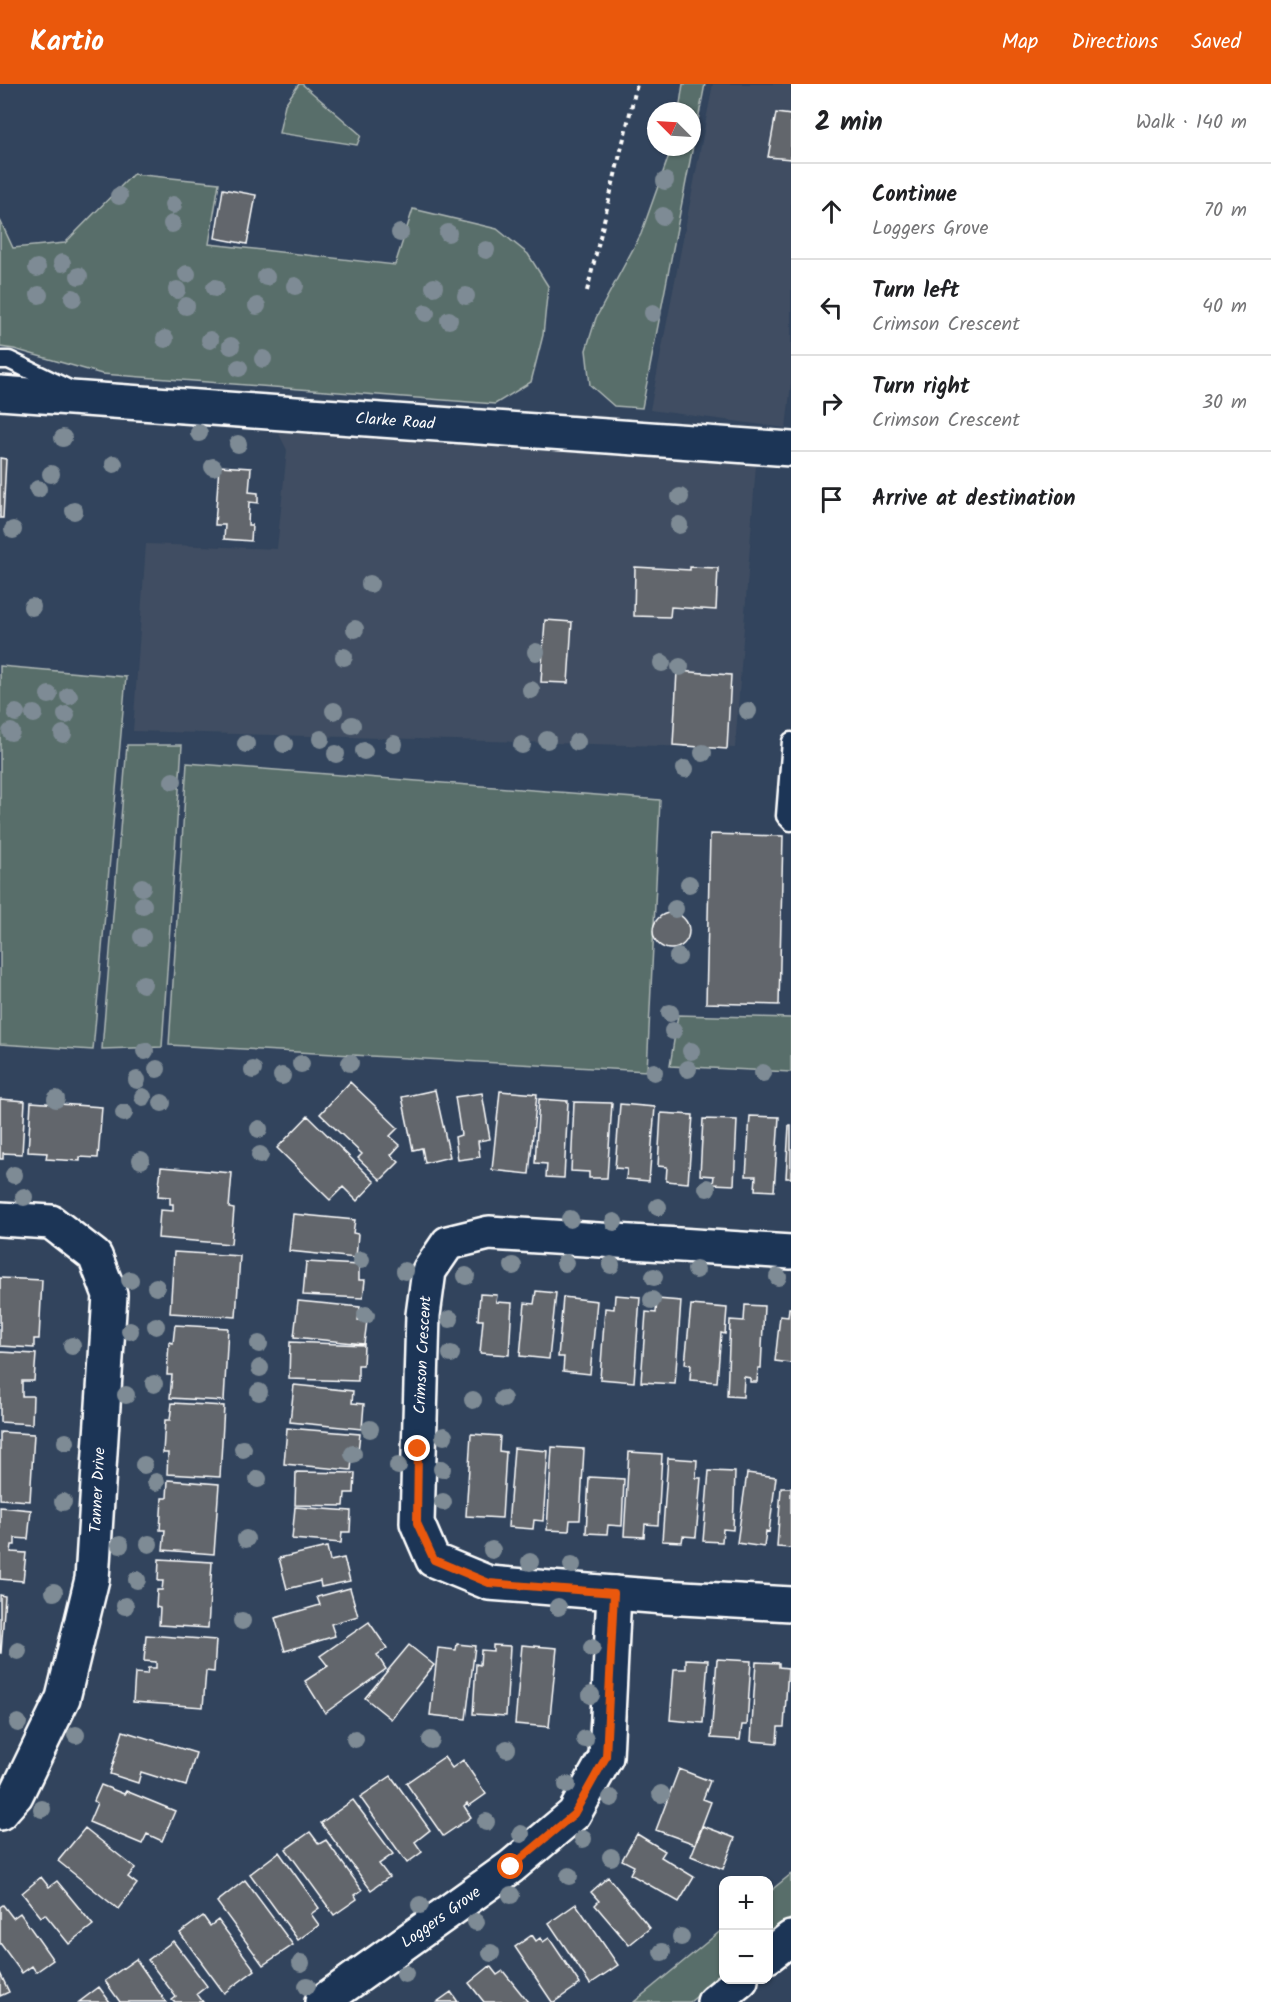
<!DOCTYPE html>
<html lang="en">
<head>
<meta charset="utf-8">
<style>
	:root { --surface:#fff; --page:#f6f6f6; --text:#202124; --muted:#757577; --line:#e0e0e0; --accent:#ea580c }
	body { margin:0; font-family:Kalam,sans-serif; background:var(--page); color:var(--text) }
	.controls { position:absolute; right:18px; bottom:18px; display:grid; overflow:hidden; border-radius:12px; box-shadow:0 2px 4px #0004 }
	.controls button { width:54px; height:54px; display:grid; place-items:center; padding:0; border:0; border-bottom:2px solid var(--line); background:var(--surface); color:var(--text); font:30px sans-serif }
	.compass { position:absolute; left:647px; top:18px; width:54px; height:54px; border-radius:50%; background:var(--surface); box-shadow:0 2px 4px #0004; rotate:294deg }
	.stop { position:absolute; width:18px; height:18px; margin:-14px; border:4px solid #ea580c; border-radius:50%; background:#fff }
	.stop.end { background:#ea580c; border-color:#fff; box-shadow:0 2px 6px #0008 }
	.list { margin:0; padding:0; list-style:none }
	h2 { display:flex; justify-content:space-between; align-items:center; height:78px; margin:0; padding:0 24px; font-size:26px }
	h2 small { font-size:20px; font-weight:400; color:var(--muted) }
	.list li { display:grid; grid-template-columns:39px 1fr auto; gap:18px; align-items:center; box-sizing:border-box; height:96px; padding:0 24px; border-top:2px solid var(--line) }
	.list b { display:block; font-size:22px; white-space:nowrap }
	.list p { margin:0; font-size:20px; white-space:nowrap; color:var(--muted) }
	.list em { font-size:20px; font-style:normal; color:var(--muted) }
	.icon { flex:none; width:33px; height:33px; fill:none; stroke:currentColor; stroke-width:2; stroke-linecap:round; stroke-linejoin:round }
	.map { position:relative; flex:none; width:791px; height:1918px; overflow:hidden }
	header { display:flex; align-items:center; gap:36px; box-sizing:border-box; height:84px; padding:0 30px; background:var(--accent); color:#fff }
	header strong { font-size:28px }
	nav { display:flex; gap:33px; margin-inline-start:auto; font-size:21px }
	main { display:flex }
	aside { flex:1; background:var(--surface) }
	.map>svg:first-child { display:block }
	.built { fill:#404e62 }
	.green { fill:#596e6a; stroke:#acb6b4; stroke-width:1.5 }
	.building { fill:#62666c; stroke:#fff; stroke-width:1.5 }
	.lines { fill:none; stroke-linecap:round; stroke-linejoin:round }
	.service-casing { stroke:#fff; stroke-width:21 }
	.minor-casing { stroke:#fff; stroke-width:38 }
	.secondary-casing { stroke:#fff; stroke-width:38 }
	.path { stroke:#fff; stroke-width:4; stroke-dasharray:4.5 4.5; stroke-linecap:butt }
	.service { stroke:#1d3557; stroke-width:16 }
	.minor { stroke:#1d3557; stroke-width:33 }
	.secondary { stroke:#1d3557; stroke-width:33 }
	.tree { fill:#7e8b95 }
	.route { stroke:#ea580c; stroke-width:8 }
	.labels { text-anchor:middle; dominant-baseline:central; stroke-width:4.5; stroke-linejoin:round; paint-order:stroke }
	.street-label { font-size:16px; fill:#fff; stroke:#1d3557 }
</style>
</head>
<body>
<header>
<strong>Kartio</strong>
<nav><a>Map</a><a>Directions</a><a>Saved</a></nav>
</header>
<main>
<div class="map">
<svg width="791" height="1918" viewBox="0 0 791 1918">
	<rect width="100%" height="100%" fill="#32445d"/>
	<filter id="ink" filterUnits="userSpaceOnUse"><feTurbulence type="fractalNoise" baseFrequency=".0167" numOctaves="2"/><feDisplacementMap in="SourceGraphic" scale="12" xChannelSelector="R" yChannelSelector="G"/><feConvolveMatrix kernelMatrix="1 2 1 2 8 2 1 2 1" color-interpolation-filters="sRGB"/></filter>
	<g filter="url(#ink)">
		<path class="built" d="M713 0H791V299L786 344 650 326Z
			M277 346 756 380 735 664 133 647 146 460 277 465 287 366Z"/>
		<path class="green" d="M299 0H302L361 51 357 61 279 49 285 20Z
			M683 0H705L642 324 614 322 590 301 586 266 596 234 641 150 672 63H692V27H679Z
			M133 90 219 99 209 160 395 181 413 125 497 145 528 170 548 202 543 251 531 298 495 320 102 290 14 265 0 263V136L13 164 65 159Z
			M0 582 126 593 93 966 0 960Z
			M127 661H182L162 963 102 965Z
			M187 679 660 716 647 987 169 961Z
			M678 931 791 934V988L670 982Z
			M791 1790V1834L769 1852V1808Z
			M723 1845V1890L690 1918H634Z"/>
		<path class="building" d="M776 29 791 31V75L768 73Z
			M223 105 256 111 247 160 215 154Z
			M0 374 6 375 3 434H0Z
			M219 382 251 384 249 408 258 409V419L249 418 248 441H252L251 457 224 455 225 441H215Z
			M635 483 690 486V483L718 484 716 526 671 523 670 533 634 532Z
			M545 536 572 538 568 599 541 598Z
			M677 587 731 591 727 665 673 661Z
			M710 750 783 752 779 921 706 919Z
			M653 847a18 18 0 1 1 36 0a18 18 0 1 1-36 0Z
			M350 998 398 1044 390 1052 400 1061 391 1071 399 1078 381 1096 358 1074 362 1070 320 1030Z
			M435 1006 450 1073 425 1079 422 1064 413 1066 402 1013Z
			M500 1007 537 1010 529 1090 492 1086Z
			M482 1009 490 1055 478 1057 480 1073 458 1076 455 1053 461 1051 455 1013Z
			M0 1015 25 1017 22 1070 3 1069V1075H0Z
			M539 1015 568 1017 564 1094 546 1093 547 1080 535 1079Z
			M31 1018 102 1023 98 1074 80 1073V1077L46 1075 47 1069 28 1068Z
			M574 1018 612 1019 607 1094H589V1088L571 1087Z
			M620 1020 655 1023 649 1097 626 1095 627 1085 615 1084Z
			M661 1029 693 1031 688 1099 666 1097 667 1083 658 1082Z
			M308 1032 375 1098 357 1117 343 1103 330 1116 277 1064Z
			M750 1032 779 1033 774 1107 755 1106 756 1092H746Z
			M703 1035 737 1036 734 1101 713 1100 714 1092 700 1091Z
			M789 1041H791V1094H786Z
			M161 1083 232 1089 229 1124 234 1125 231 1160 158 1154 160 1126 173 1127V1120H170V1113L158 1112Z
			M293 1130 355 1136 353 1149 358 1150 356 1174 289 1167Z
			M174 1168 240 1172 236 1233 170 1229Z
			M306 1178 359 1181V1196H365L363 1214 303 1211Z
			M0 1194 42 1196 39 1255H34V1264L0 1262Z
			M536 1207 556 1209 549 1275 520 1272 525 1219 534 1220Z
			M480 1210 497 1211 496 1218 512 1219 509 1271 480 1269 483 1236H478Z
			M615 1211 640 1213 634 1298 600 1295 605 1224 614 1225Z
			M563 1213 597 1217 590 1290 563 1287 564 1273H558Z
			M657 1215 681 1217 675 1300 641 1298 646 1228 656 1229Z
			M298 1217 360 1223 358 1236 367 1237 364 1260 294 1253Z
			M691 1221 727 1224 725 1250 721 1249 717 1298 690 1296 691 1281 685 1280Z
			M745 1221 764 1222 761 1284H758L757 1298H750V1294L744 1293 743 1313 727 1312 730 1236 744 1237Z
			M789 1224H791V1279L775 1277 780 1232 788 1233Z
			M175 1241 228 1244 224 1317 170 1314 172 1291H167L169 1258 173 1259Z
			M290 1258 364 1261 363 1281H358V1297L289 1295Z
			M0 1268 36 1270 34 1297H22V1312H33L32 1340 0 1338Z
			M294 1301 353 1307 352 1319 364 1320 362 1345 290 1338Z
			M172 1319 224 1322 220 1393 167 1390 168 1369H163L165 1336H170Z
			M287 1344 360 1350 358 1367 353 1366 351 1386 284 1380Z
			M0 1348 34 1350 30 1417 0 1415Z
			M471 1350 500 1352 499 1367 506 1368 502 1434 466 1432Z
			M552 1363 584 1365 580 1436H570L569 1447 547 1446Z
			M514 1364 548 1367 543 1437 534 1436 533 1445 508 1443Z
			M629 1368 662 1370 658 1441 645 1440 644 1453 624 1452Z
			M668 1374 697 1376 696 1394H701L696 1453 683 1452 682 1458 662 1457Z
			M709 1387 735 1388 733 1446 723 1445 722 1458 703 1457Z
			M296 1388 355 1389 354 1409H345L344 1422 295 1421Z
			M747 1389 776 1393 769 1448 766 1447 764 1463 737 1459Z
			M589 1393 624 1395 622 1442 608 1441 607 1450 586 1449Z
			M168 1396 219 1400 214 1470 163 1466 165 1446H160L162 1414H167Z
			M781 1404H791V1464L777 1463Z
			M0 1423 31 1426 28 1455 15 1454V1461H12L11 1468 26 1469 23 1497 0 1495Z
			M295 1423 351 1427 350 1448H342L341 1459 292 1455Z
			M327 1463 330 1477 344 1474 350 1497 321 1503 320 1497 287 1505 279 1474Z
			M159 1475 212 1478 208 1544 159 1541 160 1524 156 1523 157 1506H162L163 1497H158Z
			M350 1504 358 1532 331 1540 335 1552 285 1567 275 1534 320 1521 317 1513Z
			M0 1511 5 1512 1 1569H0Z
			M369 1538 387 1564 377 1571 386 1585 325 1629 305 1597 328 1582 320 1572Z
			M146 1551 216 1556 214 1588 206 1587 203 1623 133 1618 135 1589 147 1590 148 1584H156V1578L144 1577Z
			M457 1560 475 1562 466 1635 430 1631 438 1564 456 1566Z
			M409 1561 434 1581 391 1635 365 1614Z
			M493 1561 510 1562 506 1632 473 1630 476 1580 480 1581 481 1566 493 1567Z
			M522 1561 557 1564 549 1643 515 1640Z
			M686 1575 708 1576 703 1639 670 1636 674 1585H686Z
			M717 1575 751 1577 747 1641H742L740 1656 711 1654Z
			M756 1578 779 1579V1583L788 1584 784 1643H778L777 1659 751 1657Z
			M123 1647 196 1669 186 1702 141 1688 138 1699 110 1690Z
			M444 1673 452 1684 463 1676 486 1710 469 1722 467 1719 464 1722 471 1733 443 1752 406 1699Z
			M679 1685 710 1697 703 1715 711 1718 695 1760 656 1746Z
			M391 1692 430 1746 415 1758 422 1768 407 1779 360 1713Z
			M101 1701 124 1710 126 1707 175 1727 162 1757 147 1750 142 1760 89 1738 97 1719 94 1717Z
			M353 1716 393 1770 379 1780 389 1793 371 1806 321 1739Z
			M703 1742 735 1754 723 1785 691 1772Z
			M85 1744 135 1784 128 1793 137 1800 118 1825 58 1777Z
			M310 1748 319 1760 326 1756 362 1806 355 1811 357 1815 334 1831 286 1765Z
			M637 1750 665 1767 661 1773 694 1793 679 1818 630 1790 634 1782 622 1776Z
			M279 1768 319 1824 311 1830 319 1841 298 1856 250 1790Z
			M41 1793 49 1803 57 1797 93 1841 69 1860 45 1830 41 1833 22 1809Z
			M608 1793 650 1844 629 1861 595 1821 599 1817 591 1808Z
			M245 1796 293 1861 263 1881 217 1818Z
			M576 1820 618 1881 590 1900 549 1839Z
			M3 1821 13 1834 20 1829 53 1876 36 1888 32 1882 22 1889 0 1859V1823Z
			M203 1832 210 1842 218 1836 255 1886 224 1909 180 1849Z
			M532 1851 536 1857 540 1854 543 1858 549 1854 580 1900 554 1918H552L515 1863Z
			M173 1857 207 1902 197 1910 203 1918H174L172 1916 176 1913 148 1876Z
			M136 1875 166 1918H120L105 1897Z
			M490 1882 497 1891 503 1887 528 1918H484L469 1899Z
			M0 1889 9 1908 0 1912Z
			M99 1903 110 1918H79Z
			M451 1908 458 1918H437Z"/>
		<g class="lines">
			<g class="service-casing">
				<path id="service" d="M0 276H9L69 305
					M791 657 785 732 791 738"/>
			</g>
			<g class="minor-casing">
				<g id="minor">
					<path d="M0 1135 51 1138 95 1172 110 1211 92 1495 63 1614 16 1711 0 1729"/>
					<path d="M791 1168 489 1149 448 1159 429 1187 423 1231 417 1439 433 1476 489 1499 664 1513 791 1520"/>
					<path id="s1" d="M322 1918 511 1783 574 1730 606 1673 614 1509"/>
				</g>
			</g>
			<g class="secondary-casing">
				<g id="secondary">
					<path id="s2" d="M0 309 791 365"/>
					<path d="M768 1872 791 1854"/>
					<path d="M714 1918 741 1896"/>
				</g>
			</g>
			<path class="path" d="M587 207 637 0"/>
			<use href="#service" class="service"/>
			<use href="#minor" class="minor"/>
			<use href="#secondary" class="secondary"/>
		</g>
		<g class="tree">
			<circle cx="665" cy="97" r="9"/>
			<circle cx="119" cy="112" r="9"/>
			<circle cx="173" cy="121" r="9"/>
			<circle cx="663" cy="132" r="9"/>
			<circle cx="172" cy="140" r="9"/>
			<circle cx="400" cy="149" r="9"/>
			<circle cx="448" cy="149" r="9"/>
			<circle cx="486" cy="166" r="9"/>
			<circle cx="62" cy="179" r="9"/>
			<circle cx="37" cy="184" r="9"/>
			<circle cx="187" cy="190" r="9"/>
			<circle cx="79" cy="192" r="9"/>
			<circle cx="266" cy="193" r="9"/>
			<circle cx="295" cy="202" r="9"/>
			<circle cx="434" cy="203" r="9"/>
			<circle cx="215" cy="204" r="9"/>
			<circle cx="177" cy="206" r="9"/>
			<circle cx="39" cy="211" r="9"/>
			<circle cx="466" cy="212" r="9"/>
			<circle cx="73" cy="214" r="9"/>
			<circle cx="186" cy="222" r="9"/>
			<circle cx="257" cy="222" r="9"/>
			<circle cx="426" cy="229" r="9"/>
			<circle cx="653" cy="229" r="9"/>
			<circle cx="449" cy="236" r="9"/>
			<circle cx="165" cy="255" r="9"/>
			<circle cx="210" cy="256" r="9"/>
			<circle cx="231" cy="262" r="9"/>
			<circle cx="263" cy="275" r="9"/>
			<circle cx="239" cy="284" r="9"/>
			<circle cx="199" cy="349" r="9"/>
			<circle cx="63" cy="354" r="9"/>
			<circle cx="238" cy="360" r="9"/>
			<circle cx="114" cy="380" r="9"/>
			<circle cx="213" cy="383" r="9"/>
			<circle cx="51" cy="390" r="9"/>
			<circle cx="38" cy="405" r="9"/>
			<circle cx="680" cy="413" r="9"/>
			<circle cx="74" cy="427" r="9"/>
			<circle cx="679" cy="441" r="9"/>
			<circle cx="13" cy="446" r="9"/>
			<circle cx="370" cy="500" r="9"/>
			<circle cx="32" cy="523" r="9"/>
			<circle cx="355" cy="545" r="9"/>
			<circle cx="536" cy="568" r="9"/>
			<circle cx="344" cy="573" r="9"/>
			<circle cx="662" cy="579" r="9"/>
			<circle cx="680" cy="583" r="9"/>
			<circle cx="531" cy="606" r="9"/>
			<circle cx="49" cy="611" r="9"/>
			<circle cx="69" cy="612" r="9"/>
			<circle cx="334" cy="627" r="9"/>
			<circle cx="748" cy="627" r="9"/>
			<circle cx="16" cy="629" r="9"/>
			<circle cx="34" cy="630" r="9"/>
			<circle cx="66" cy="631" r="9"/>
			<circle cx="352" cy="641" r="9"/>
			<circle cx="11" cy="648" r="9"/>
			<circle cx="63" cy="650" r="9"/>
			<circle cx="321" cy="655" r="9"/>
			<circle cx="547" cy="656" r="9"/>
			<circle cx="577" cy="658" r="9"/>
			<circle cx="246" cy="660" r="9"/>
			<circle cx="284" cy="660" r="9"/>
			<circle cx="394" cy="660" r="9"/>
			<circle cx="522" cy="661" r="9"/>
			<circle cx="364" cy="667" r="9"/>
			<circle cx="703" cy="669" r="9"/>
			<circle cx="336" cy="670" r="9"/>
			<circle cx="685" cy="685" r="9"/>
			<circle cx="173" cy="697" r="9"/>
			<circle cx="689" cy="800" r="9"/>
			<circle cx="142" cy="803" r="9"/>
			<circle cx="143" cy="821" r="9"/>
			<circle cx="675" cy="825" r="9"/>
			<circle cx="142" cy="853" r="9"/>
			<circle cx="678" cy="873" r="9"/>
			<circle cx="143" cy="900" r="9"/>
			<circle cx="670" cy="929" r="9"/>
			<circle cx="673" cy="947" r="9"/>
			<circle cx="145" cy="967" r="9"/>
			<circle cx="691" cy="967" r="9"/>
			<circle cx="350" cy="979" r="9"/>
			<circle cx="301" cy="980" r="9"/>
			<circle cx="157" cy="985" r="9"/>
			<circle cx="688" cy="985" r="9"/>
			<circle cx="253" cy="986" r="9"/>
			<circle cx="654" cy="988" r="9"/>
			<circle cx="763" cy="989" r="9"/>
			<circle cx="282" cy="992" r="9"/>
			<circle cx="137" cy="996" r="9"/>
			<circle cx="143" cy="1013" r="9"/>
			<circle cx="56" cy="1015" r="9"/>
			<circle cx="162" cy="1019" r="9"/>
			<circle cx="124" cy="1029" r="9"/>
			<circle cx="259" cy="1045" r="9"/>
			<circle cx="260" cy="1071" r="9"/>
			<circle cx="141" cy="1076" r="9"/>
			<circle cx="14" cy="1091" r="9"/>
			<circle cx="707" cy="1104" r="9"/>
			<circle cx="24" cy="1113" r="9"/>
			<circle cx="658" cy="1123" r="9"/>
			<circle cx="570" cy="1135" r="9"/>
			<circle cx="614" cy="1138" r="9"/>
			<circle cx="361" cy="1176" r="9"/>
			<circle cx="565" cy="1179" r="9"/>
			<circle cx="611" cy="1181" r="9"/>
			<circle cx="513" cy="1182" r="9"/>
			<circle cx="696" cy="1186" r="9"/>
			<circle cx="405" cy="1187" r="9"/>
			<circle cx="466" cy="1192" r="9"/>
			<circle cx="654" cy="1193" r="9"/>
			<circle cx="778" cy="1193" r="9"/>
			<circle cx="130" cy="1196" r="9"/>
			<circle cx="156" cy="1203" r="9"/>
			<circle cx="652" cy="1216" r="9"/>
			<circle cx="366" cy="1231" r="9"/>
			<circle cx="450" cy="1235" r="9"/>
			<circle cx="156" cy="1242" r="9"/>
			<circle cx="130" cy="1247" r="9"/>
			<circle cx="259" cy="1260" r="9"/>
			<circle cx="72" cy="1262" r="9"/>
			<circle cx="451" cy="1270" r="9"/>
			<circle cx="260" cy="1284" r="9"/>
			<circle cx="154" cy="1300" r="9"/>
			<circle cx="259" cy="1308" r="9"/>
			<circle cx="126" cy="1311" r="9"/>
			<circle cx="503" cy="1315" r="9"/>
			<circle cx="473" cy="1316" r="9"/>
			<circle cx="370" cy="1345" r="9"/>
			<circle cx="444" cy="1352" r="9"/>
			<circle cx="66" cy="1358" r="9"/>
			<circle cx="243" cy="1365" r="9"/>
			<circle cx="353" cy="1370" r="9"/>
			<circle cx="144" cy="1381" r="9"/>
			<circle cx="398" cy="1382" r="9"/>
			<circle cx="442" cy="1385" r="9"/>
			<circle cx="258" cy="1395" r="9"/>
			<circle cx="156" cy="1398" r="9"/>
			<circle cx="63" cy="1418" r="9"/>
			<circle cx="443" cy="1418" r="9"/>
			<circle cx="246" cy="1455" r="9"/>
			<circle cx="149" cy="1460" r="9"/>
			<circle cx="120" cy="1461" r="9"/>
			<circle cx="492" cy="1466" r="9"/>
			<circle cx="530" cy="1478" r="9"/>
			<circle cx="572" cy="1481" r="9"/>
			<circle cx="137" cy="1496" r="9"/>
			<circle cx="54" cy="1508" r="9"/>
			<circle cx="125" cy="1522" r="9"/>
			<circle cx="558" cy="1523" r="9"/>
			<circle cx="242" cy="1537" r="9"/>
			<circle cx="592" cy="1564" r="9"/>
			<circle cx="18" cy="1567" r="9"/>
			<circle cx="591" cy="1611" r="9"/>
			<circle cx="18" cy="1639" r="9"/>
			<circle cx="76" cy="1651" r="9"/>
			<circle cx="355" cy="1655" r="9"/>
			<circle cx="585" cy="1655" r="9"/>
			<circle cx="431" cy="1656" r="9"/>
			<circle cx="507" cy="1665" r="9"/>
			<circle cx="567" cy="1701" r="9"/>
			<circle cx="661" cy="1710" r="9"/>
			<circle cx="611" cy="1714" r="9"/>
			<circle cx="42" cy="1725" r="9"/>
			<circle cx="486" cy="1738" r="9"/>
			<circle cx="521" cy="1750" r="9"/>
			<circle cx="583" cy="1755" r="9"/>
			<circle cx="611" cy="1773" r="9"/>
			<circle cx="569" cy="1792" r="9"/>
			<circle cx="511" cy="1811" r="9"/>
			<circle cx="420" cy="1821" r="9"/>
			<circle cx="476" cy="1838" r="9"/>
			<circle cx="681" cy="1853" r="9"/>
			<circle cx="662" cy="1868" r="9"/>
			<circle cx="491" cy="1869" r="9"/>
			<circle cx="301" cy="1879" r="9"/>
			<circle cx="405" cy="1890" r="9"/>
			<circle cx="307" cy="1902" r="9"/>
		</g>
	</g>
	<g class="lines" filter="url(#ink)">
		<path class="route" d="M418 1365 417 1439 434 1476 489 1499 614 1509 606 1673 574 1730 511 1783"/>
	</g>
	<g class="labels">
		<g class="street-label">
			<text stroke="none"><textPath href="#s2" startOffset="396">Clarke Road</textPath></text>
			<text transform="translate(423 1271) rotate(-87)">Crimson Crescent</text>
			<text transform="translate(98 1406) rotate(-87)">Tanner Drive</text>
			<text stroke="none"><textPath href="#s1" startOffset="146">Loggers Grove</textPath></text>
		</g>
	</g>
</svg>
<div class="controls">
<button>+</button>
<button>−</button>
</div>
<svg class="compass" viewBox="-18 -18 36 36"><path d="M0-13l5 13h-10z" fill="#e53935"/><path d="M0 13l5-13h-10z" fill="#757577"/></svg>
<div class="stop" style="left:511px;top:1783px"></div>
<div class="stop end" style="left:418px;top:1365px"></div>
</div>
<aside>
<h2>2 min<small>Walk · 140 m</small></h2>
<ul class="list">
<li><svg class="icon" aria-label="ahead" viewBox="0 0 24 24"><path d="M12 20V5M6 11l6-6 6 6"/></svg><div><b>Continue</b><p>Loggers Grove</p></div><em>70 m</em></li>
<li><svg class="icon" aria-label="left" viewBox="0 0 24 24"><path d="M17 20v-9H6M10 6l-5 5 5 5"/></svg><div><b>Turn left</b><p>Crimson Crescent</p></div><em>40 m</em></li>
<li><svg class="icon" aria-label="right" viewBox="0 0 24 24"><path d="M7 20v-9h11M14 6l5 5-5 5"/></svg><div><b>Turn right</b><p>Crimson Crescent</p></div><em>30 m</em></li>
<li><svg class="icon" aria-label="arrive" viewBox="0 0 24 24"><path d="M6 21V4h12l-3 4 3 4H6"/></svg><div><b>Arrive at destination</b></div></li>
</ul>
</aside>
</main>
</body>
</html>
